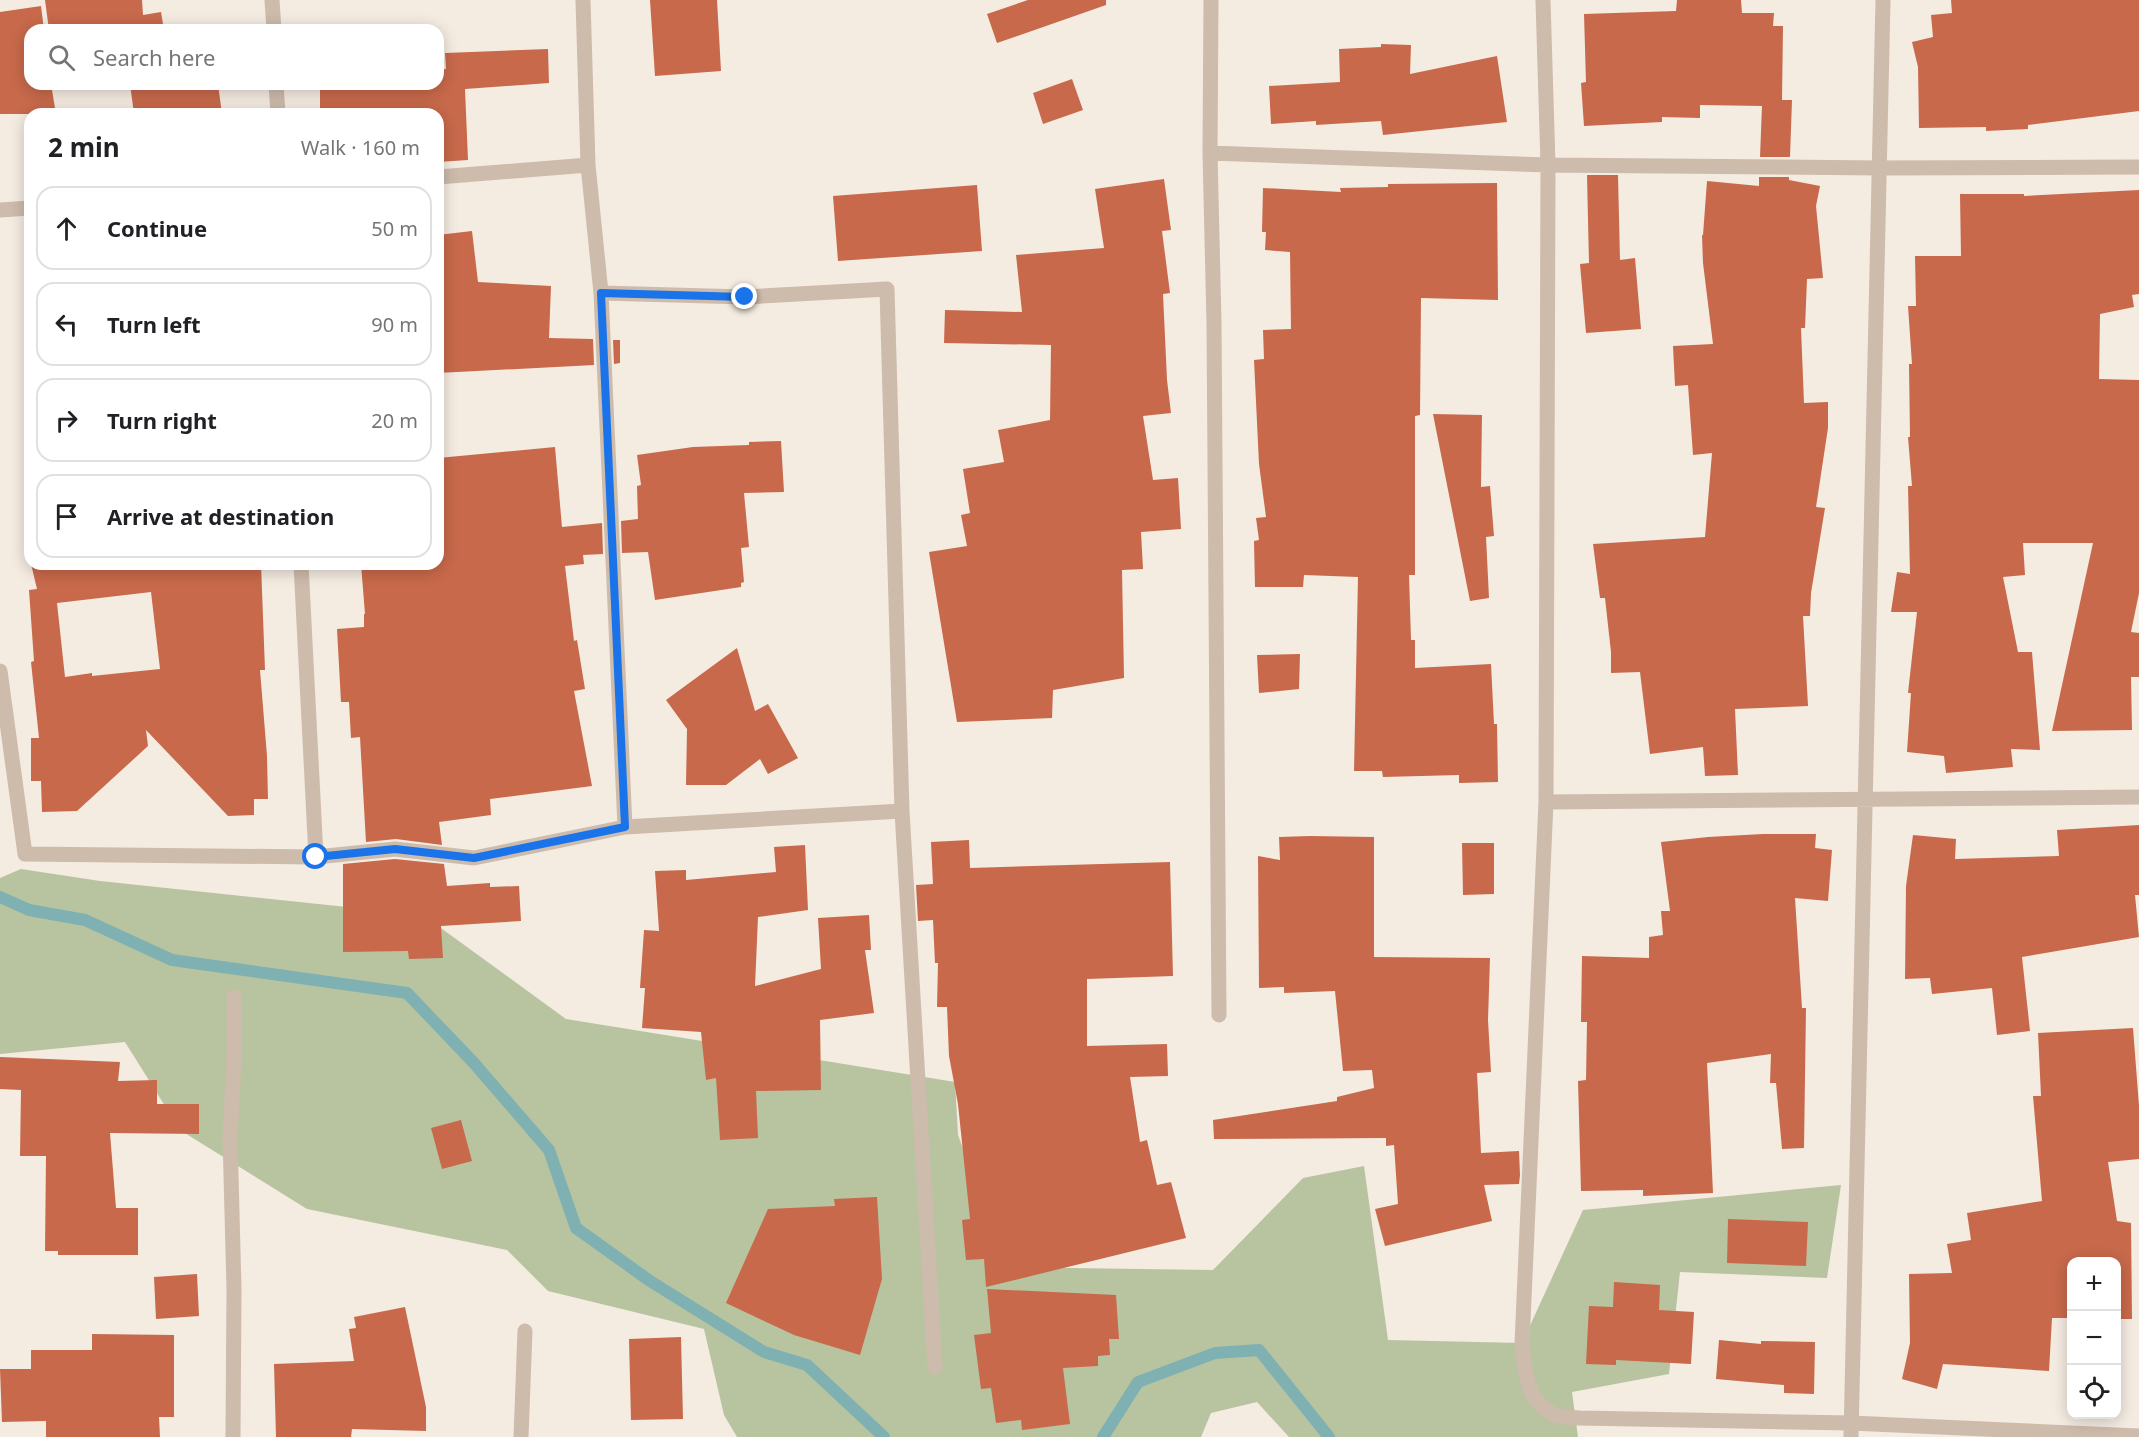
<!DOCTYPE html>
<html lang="en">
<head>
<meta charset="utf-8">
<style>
	:root { --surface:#fff; --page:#f6f6f6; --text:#202124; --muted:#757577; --line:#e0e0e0 }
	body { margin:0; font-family:"Noto Sans",sans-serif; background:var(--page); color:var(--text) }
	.controls { position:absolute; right:18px; bottom:18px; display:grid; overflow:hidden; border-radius:12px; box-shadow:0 3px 15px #0003 }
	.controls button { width:54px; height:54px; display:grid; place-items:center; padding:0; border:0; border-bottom:2px solid var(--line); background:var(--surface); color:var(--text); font:30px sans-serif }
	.stop { position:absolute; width:18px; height:18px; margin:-14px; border:4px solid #1a73e8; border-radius:50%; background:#fff }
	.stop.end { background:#1a73e8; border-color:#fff; box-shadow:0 2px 6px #0008 }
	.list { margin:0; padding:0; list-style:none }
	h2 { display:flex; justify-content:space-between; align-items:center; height:78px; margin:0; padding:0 24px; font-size:26px }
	h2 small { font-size:20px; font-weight:400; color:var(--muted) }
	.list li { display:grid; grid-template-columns:39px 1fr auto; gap:18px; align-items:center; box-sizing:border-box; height:84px; margin:0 12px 12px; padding:0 12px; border:2px solid var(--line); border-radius:18px }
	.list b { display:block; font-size:22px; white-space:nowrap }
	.list em { font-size:20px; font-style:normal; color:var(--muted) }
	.icon { flex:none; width:33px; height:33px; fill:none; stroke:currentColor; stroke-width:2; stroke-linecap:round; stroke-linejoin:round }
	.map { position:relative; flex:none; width:2139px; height:1437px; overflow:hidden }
	.search { position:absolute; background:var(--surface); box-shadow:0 3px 15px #0003; left:24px; top:24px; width:420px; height:66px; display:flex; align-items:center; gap:15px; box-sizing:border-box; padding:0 21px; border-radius:18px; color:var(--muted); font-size:22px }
	.panel { position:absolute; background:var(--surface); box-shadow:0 3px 15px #0003; left:24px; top:108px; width:420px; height:462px; border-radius:18px }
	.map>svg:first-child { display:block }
	.green { fill:#b8c4a0 }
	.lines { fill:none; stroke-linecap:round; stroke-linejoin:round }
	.stream { stroke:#7fb0b2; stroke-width:12 }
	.building { fill:#c8694b; fill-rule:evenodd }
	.minor { stroke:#cdbbac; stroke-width:15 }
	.route { stroke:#1a73e8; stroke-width:8 }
</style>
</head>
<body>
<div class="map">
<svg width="2139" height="1437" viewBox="0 0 2139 1437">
	<rect width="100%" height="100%" fill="#f4ebe1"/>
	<path class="green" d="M21 869 100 881 423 915 566 1019 955 1082 958 1135 1007 1267 1213 1270 1303 1178 1364 1166 1388 1340 1522 1343 1583 1210 1841 1185 1827 1278 1680 1272 1669 1374 1572 1392 1578 1437H1289L1257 1402 1211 1413 1201 1437H737L724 1415 704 1329 548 1291 507 1250 307 1209 180 1130 125 1042 0 1054V878Z"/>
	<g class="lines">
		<path class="stream" d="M0 897 29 910 85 920 172 960 407 993 473 1062 549 1150 576 1228 650 1281 764 1352 807 1365 884 1437
			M1103 1437 1138 1382 1215 1353 1259 1350 1329 1437"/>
	</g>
	<path class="building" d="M45 0H142L143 15 161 12 164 30H49Z
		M650 0H717L721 71 655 76Z
		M1028 0H1106V5L997 43 987 14Z
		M1677 0H1741L1742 13H1774L1773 26H1783L1782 100H1792L1790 157H1760L1762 106 1700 105V118L1662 117V122L1584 126 1581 83 1586 82 1584 14 1676 11Z
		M1951 0H2139V111L2028 125V129L1986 131V127L1919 128 1918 67 1912 42 1933 37 1931 15 1952 13Z
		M41 6 44 30H30V84H51L56 114H0V12Z
		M1381 44 1411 45 1410 74 1497 56 1507 122 1383 135 1381 121 1316 125V121L1271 124 1269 86 1340 82 1339 49 1381 47Z
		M548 49 549 83 465 89 468 160 438 162V114H320V84H438V70L446 69 445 53Z
		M1072 79 1083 110 1043 124 1033 93Z
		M130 84H218L222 114H134Z
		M1587 175H1618L1620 260 1635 258 1641 329 1586 333 1580 264 1589 263Z
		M1759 177H1789V180L1820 186 1816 206 1823 278 1807 279 1805 328H1801L1804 403 1828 402V428L1816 507 1825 508 1811 593 1810 616H1803L1808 706 1735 709 1738 775 1705 776 1703 747 1650 754 1640 672 1611 673V652L1605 598H1600L1593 544 1705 537 1712 453 1693 455 1688 385 1675 386 1673 346 1713 344 1703 263 1702 235H1703L1707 181 1759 186Z
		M1164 179 1171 230 1162 231 1170 293 1163 294 1167 380 1171 413 1143 416 1153 480 1178 478 1181 529 1141 532 1143 569 1122 570 1124 678 1053 690 1052 718 957 722 929 552 967 546 961 515 970 513 963 469 1004 462 998 430 1050 420 1051 345 944 343 945 310 1022 312 1016 255 1104 248 1095 189Z
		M1497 183 1498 300 1421 298 1420 415 1415 416V575H1409L1411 640H1415V668L1491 664 1494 724H1497L1498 782 1459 783V775L1383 777 1382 771H1354L1358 577 1304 575 1303 587H1255L1254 541 1259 540 1256 518 1266 517 1259 464 1254 360 1264 359 1263 330 1291 329 1290 252 1265 250 1266 232H1262L1263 188 1341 192 1340 188 1388 187V184Z
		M977 185 982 251 838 261 833 196Z
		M2139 190V294L2132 295 2134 307 2100 314 2099 379 2139 380V593L2131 632 2139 633V677H2131L2132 730 2052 731 2093 543H2023L2025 575 2003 577 2018 652H2032L2040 750 2011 749 2013 767 1946 773 1944 756 1907 752 1911 693H1908L1917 612H1891L1897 572 1910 574 1908 486H1912L1908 437H1910L1909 364H1912L1908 306H1916L1915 256H1961L1960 194H2024V196Z
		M472 231 478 282 551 286 549 338 593 339 594 365 438 373V235Z
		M613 340H620V363L614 364Z
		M1433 414 1482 415 1481 487 1490 486 1494 536 1486 537 1489 598 1470 601Z
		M781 441 784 492 744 493 749 547 741 548 744 582 741 583V587L655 600 648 552 622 553 621 521 638 519 637 486 641 485 637 455 693 447 749 445V442Z
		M555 447 562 527 602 523 603 554 583 555 584 564 565 566 574 641 577 640 585 689 574 691 592 786 490 799 491 815 439 822 442 845 396 839 366 842 360 737 351 738 349 702H341L337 629 364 627V614H365L361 564H438V458Z
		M31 564H261L265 670H260L267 756 268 799H254V815L228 816 146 730 148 746 77 811 42 812 41 781H31V738H39L31 662 34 661 29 590 37 589ZM151 592 160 669 92 676V673L65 677 57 603Z
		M737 648 755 711 768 704 798 758 768 774 760 759 726 785H686L687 729 666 700Z
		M1300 654 1299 689 1259 693 1257 655Z
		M2139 825V895H2135L2139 937 2022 957 2030 1031 1997 1035 1992 988 1932 994 1930 978 1905 979 1906 886 1913 835 1956 839 1955 859 2059 856 2057 830Z
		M1763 834H1816L1815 848 1832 850 1828 901 1795 898 1802 1008H1806L1804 1148 1782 1149 1776 1083H1770L1771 1054 1707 1063 1713 1193 1643 1196V1190L1581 1191 1578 1081 1586 1080 1587 1022H1581L1582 956 1649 958V937L1663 935 1661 911H1670L1661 842 1708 837Z
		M1310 836 1374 837V957L1490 958 1488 1020 1491 1072 1477 1073 1481 1153 1519 1151 1520 1175 1519 1184 1484 1185 1492 1221 1385 1246 1375 1209 1398 1204 1394 1145 1386 1146V1138L1214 1139 1213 1120 1337 1101V1097L1374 1088 1372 1070 1343 1071 1335 991 1284 993V987L1259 988 1258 856 1280 860 1279 837Z
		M969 840 970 868 1170 862 1173 976 1087 979V1046L1167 1044 1168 1076 1130 1077 1140 1142 1147 1140 1157 1185 1171 1182 1186 1238 986 1287 984 1259 966 1260 962 1220 970 1219 958 1104 949 1056 947 1007H937L938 963H935L933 920 918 921 916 885 933 884 931 842Z
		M1462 843H1494V894L1463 895Z
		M805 845 808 910 758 917 755 986 821 969 818 918 869 915 871 950H865L874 1013 820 1020 821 1090 756 1091 758 1138 720 1140 716 1078 706 1080 701 1032 642 1028 645 988H640L644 930 659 931 655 871 686 870V880L776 872 774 847Z
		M395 859 444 864 447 886 490 883V887L519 886 521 921 441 926 443 958 409 959 408 951 343 952V864Z
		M2133 1028 2139 1106V1159L2108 1162 2117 1221 2131 1223 2132 1319H2116V1262H2072V1318H2052L2049 1371 1943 1364 1937 1389 1902 1379 1910 1343 1909 1274 1952 1273 1947 1244 1971 1240 1967 1213 2042 1201 2033 1096H2041L2038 1033Z
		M0 1057 120 1062 118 1081 157 1080V1104H199V1134L110 1133 116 1208H138V1255H58V1251H45L46 1156H20L21 1090 0 1089Z
		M461 1120 472 1161 442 1169 431 1128Z
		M877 1197 882 1279 860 1355 794 1335 726 1303 768 1209 835 1206 834 1199Z
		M1728 1219 1808 1222 1806 1266 1727 1263Z
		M197 1274 199 1316 156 1319 154 1277Z
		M1614 1282 1660 1285 1659 1310 1694 1312 1691 1364 1616 1360V1365L1586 1364 1589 1306 1613 1307Z
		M987 1289 1116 1295 1119 1339H1109L1110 1355 1098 1356V1366L1063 1368 1070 1424 1022 1430 1021 1420 996 1423 991 1388 981 1389 974 1335 991 1333Z
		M405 1307 426 1407V1431L352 1429 351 1437H276L274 1364 354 1361 349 1329 356 1328 354 1317Z
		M92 1334 174 1335V1417H159L160 1437H46V1421L2 1422 0 1369H31V1350H92Z
		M681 1337 683 1419 631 1420 629 1339Z
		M1719 1340 1761 1344V1341L1815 1342 1814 1394 1784 1393V1385L1716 1379Z"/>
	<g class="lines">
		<path class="minor" d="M272 0 274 30
			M583 0 588 165 601 293 745 297 887 289 902 811 935 1367
			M1211 0 1210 153 1214 323 1219 1015
			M1543 0 1548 165 1546 802 1522 1344C1525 1370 1526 1402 1555 1415 1562 1418 1572 1417 1579 1418L1851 1423 2139 1436
			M276 84 278 114
			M1210 153 1548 165 1881 168 2139 167
			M438 177 588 165
			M0 210 30 208
			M601 293 625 827
			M301 564 316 857
			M0 671 25 854 316 857 395 849 474 858 625 827 902 811
			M1546 802 2139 797
			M233 1437 234 1289 230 1136 234 1060V997
			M521 1437 525 1331
			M1851 1437 1883 0"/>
	</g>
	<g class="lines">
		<path class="route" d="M316 857 395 849 474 858 625 827 601 293 745 297"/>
	</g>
</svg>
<div class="controls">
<button>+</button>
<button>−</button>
<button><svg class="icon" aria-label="locate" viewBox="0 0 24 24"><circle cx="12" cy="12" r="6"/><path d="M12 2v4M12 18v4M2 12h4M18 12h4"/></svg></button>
</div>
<div class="stop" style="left:316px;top:857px"></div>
<div class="stop end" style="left:745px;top:297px"></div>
<div class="search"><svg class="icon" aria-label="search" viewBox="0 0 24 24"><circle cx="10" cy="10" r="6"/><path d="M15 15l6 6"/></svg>Search here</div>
<section class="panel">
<h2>2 min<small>Walk · 160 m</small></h2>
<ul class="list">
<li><svg class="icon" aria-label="ahead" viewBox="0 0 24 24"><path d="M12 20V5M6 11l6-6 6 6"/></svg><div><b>Continue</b></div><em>50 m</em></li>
<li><svg class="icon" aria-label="left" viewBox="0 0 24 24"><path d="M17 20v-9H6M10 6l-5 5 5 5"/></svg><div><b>Turn left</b></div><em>90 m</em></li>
<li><svg class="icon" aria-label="right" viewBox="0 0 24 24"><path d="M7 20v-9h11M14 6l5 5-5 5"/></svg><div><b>Turn right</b></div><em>20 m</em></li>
<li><svg class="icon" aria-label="arrive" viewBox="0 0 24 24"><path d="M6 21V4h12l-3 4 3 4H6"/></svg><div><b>Arrive at destination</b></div></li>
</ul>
</section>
</div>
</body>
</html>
